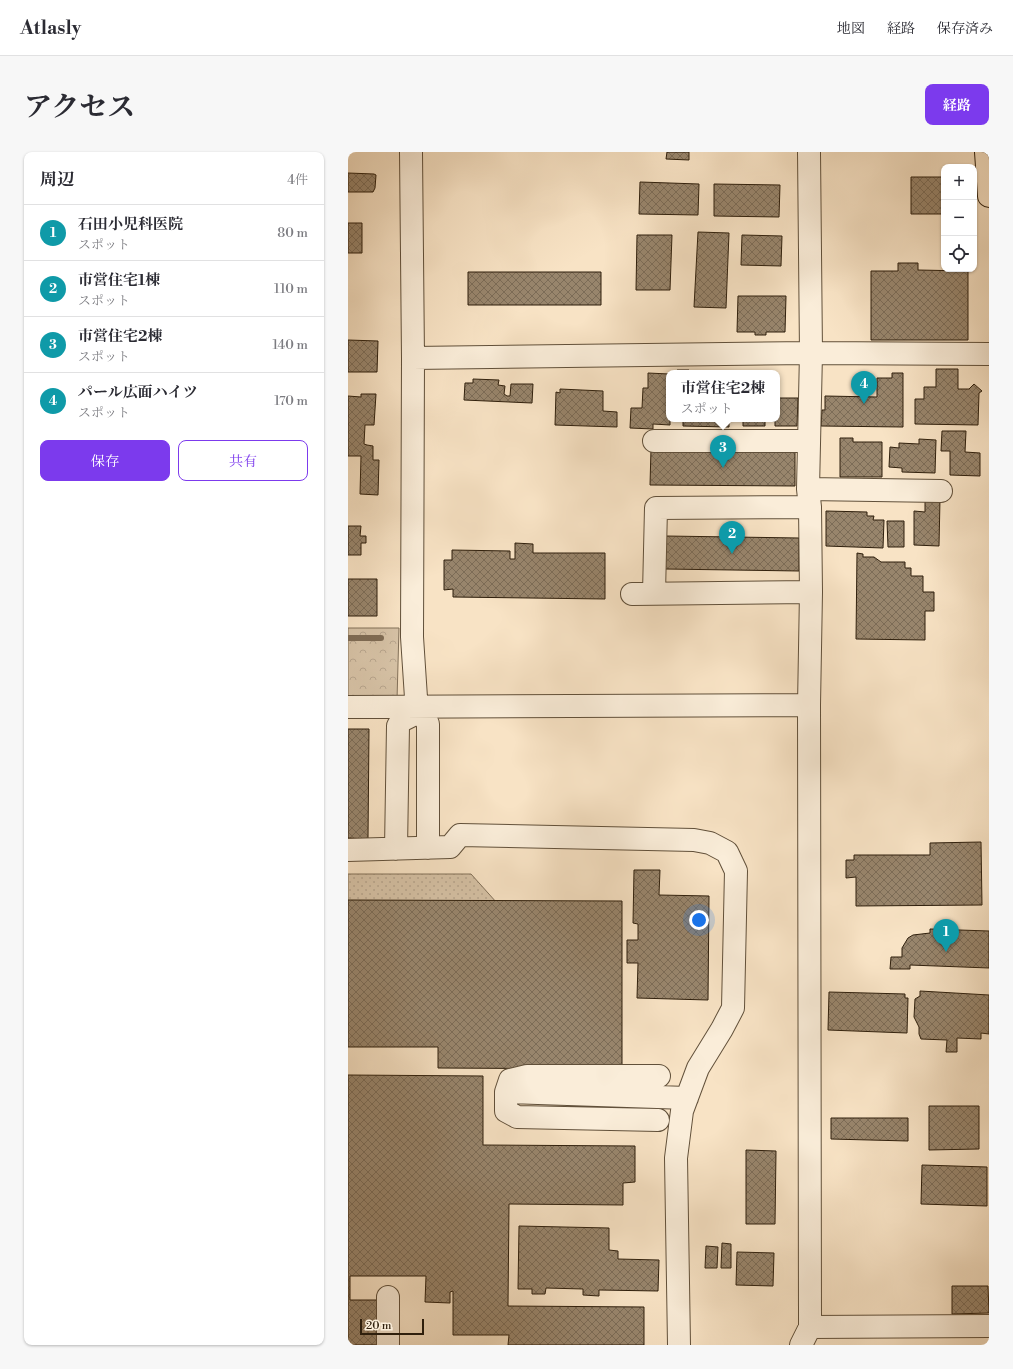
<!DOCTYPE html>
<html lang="ja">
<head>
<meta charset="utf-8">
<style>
	:root { --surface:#fff; --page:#f7f7f7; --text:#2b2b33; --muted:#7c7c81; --line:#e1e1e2; --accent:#7c3aed }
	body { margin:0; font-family:"Libre Bodoni","Noto Serif JP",serif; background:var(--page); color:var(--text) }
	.controls { position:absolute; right:12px; top:12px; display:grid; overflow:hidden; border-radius:8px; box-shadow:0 1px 3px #0004 }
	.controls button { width:36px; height:36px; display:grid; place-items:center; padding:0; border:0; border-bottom:1px solid var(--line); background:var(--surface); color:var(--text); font:20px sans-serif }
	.scale { position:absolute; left:12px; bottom:10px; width:64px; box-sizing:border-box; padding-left:4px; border:2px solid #2f1f0c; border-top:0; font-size:11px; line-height:14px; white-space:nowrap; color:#2f1f0c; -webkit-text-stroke:3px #faedd9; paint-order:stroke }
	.you { position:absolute; left:351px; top:768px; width:14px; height:14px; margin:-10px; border:3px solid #fff; border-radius:50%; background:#1a73e8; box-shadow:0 0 0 6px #1a73e833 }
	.badge { display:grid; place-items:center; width:26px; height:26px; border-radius:50%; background:var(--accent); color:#fff; font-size:13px; font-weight:700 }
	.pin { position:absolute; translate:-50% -33px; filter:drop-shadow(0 1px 2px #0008) }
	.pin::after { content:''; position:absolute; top:21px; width:14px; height:12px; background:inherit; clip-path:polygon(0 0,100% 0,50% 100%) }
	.popup { position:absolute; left:318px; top:218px; width:114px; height:52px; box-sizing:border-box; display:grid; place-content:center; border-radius:8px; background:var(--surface); filter:drop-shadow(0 1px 3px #0005); font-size:13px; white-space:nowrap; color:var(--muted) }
	.popup b { font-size:15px; color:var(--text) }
	.popup::after { content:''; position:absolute; left:50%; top:100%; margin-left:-8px; border:8px solid transparent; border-top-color:var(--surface) }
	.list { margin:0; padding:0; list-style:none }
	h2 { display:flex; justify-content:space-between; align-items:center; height:52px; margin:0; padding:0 16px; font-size:17px }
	h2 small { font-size:13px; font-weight:400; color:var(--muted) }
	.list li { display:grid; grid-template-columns:26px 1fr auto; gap:12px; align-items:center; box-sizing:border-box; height:56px; padding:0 16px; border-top:1px solid var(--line) }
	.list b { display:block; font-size:15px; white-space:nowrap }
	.list p { margin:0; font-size:13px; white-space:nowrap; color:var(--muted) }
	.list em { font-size:13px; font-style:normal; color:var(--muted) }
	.actions { display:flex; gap:8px; padding:12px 16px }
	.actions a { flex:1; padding:9px 0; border:1px solid var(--accent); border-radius:8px; text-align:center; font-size:14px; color:var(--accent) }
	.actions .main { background:var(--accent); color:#fff }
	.icon { flex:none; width:22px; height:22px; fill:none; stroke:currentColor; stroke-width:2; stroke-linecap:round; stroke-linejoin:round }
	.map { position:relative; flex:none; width:641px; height:1193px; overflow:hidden; border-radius:8px }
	header { display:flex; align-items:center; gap:24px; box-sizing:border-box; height:56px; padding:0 20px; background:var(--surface); border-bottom:1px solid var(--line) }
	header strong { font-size:19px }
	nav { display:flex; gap:22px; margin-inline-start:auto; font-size:14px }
	.intro { display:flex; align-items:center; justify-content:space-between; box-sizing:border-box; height:96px; padding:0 24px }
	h1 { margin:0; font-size:28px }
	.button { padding:10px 18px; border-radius:8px; background:var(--accent); color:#fff; font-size:14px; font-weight:700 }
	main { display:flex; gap:24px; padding:0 24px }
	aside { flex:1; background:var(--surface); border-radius:8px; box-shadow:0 1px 3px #0004 }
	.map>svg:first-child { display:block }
	.grass { fill:url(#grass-dots); stroke:#827059 }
	.park { fill:url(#park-crowns); stroke:#827059 }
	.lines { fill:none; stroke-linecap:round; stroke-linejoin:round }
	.stream { stroke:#7f6c55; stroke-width:6 }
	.building { fill:url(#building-cross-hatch); stroke:#2f1f0c }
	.minor-casing { stroke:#61503a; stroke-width:24 }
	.major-casing { stroke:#2f1f0c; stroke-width:24 }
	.minor { stroke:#faedd9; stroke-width:22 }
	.major { stroke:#f8e3c5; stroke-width:22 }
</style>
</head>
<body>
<header>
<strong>Atlasly</strong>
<nav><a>地図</a><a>経路</a><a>保存済み</a></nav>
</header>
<div class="intro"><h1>アクセス</h1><a class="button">経路</a></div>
<main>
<aside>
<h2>周辺<small>4件</small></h2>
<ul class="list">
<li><span class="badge" style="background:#0f9aa8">1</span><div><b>石田小児科医院</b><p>スポット</p></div><em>80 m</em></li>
<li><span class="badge" style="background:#0f9aa8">2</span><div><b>市営住宅1棟</b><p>スポット</p></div><em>110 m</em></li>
<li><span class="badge" style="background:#0f9aa8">3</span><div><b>市営住宅2棟</b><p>スポット</p></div><em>140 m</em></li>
<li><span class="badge" style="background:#0f9aa8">4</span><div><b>パール広面ハイツ</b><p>スポット</p></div><em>170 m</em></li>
</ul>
<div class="actions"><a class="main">保存</a><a>共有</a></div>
</aside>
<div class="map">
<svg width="641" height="1193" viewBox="0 0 641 1193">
	<defs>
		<pattern id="grass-dots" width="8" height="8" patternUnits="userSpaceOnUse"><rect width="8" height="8" fill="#d6c2a6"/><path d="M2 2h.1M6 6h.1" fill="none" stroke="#b8a68e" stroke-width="1.8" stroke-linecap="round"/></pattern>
		<pattern id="park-crowns" width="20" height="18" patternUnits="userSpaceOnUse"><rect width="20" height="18" fill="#d6c2a6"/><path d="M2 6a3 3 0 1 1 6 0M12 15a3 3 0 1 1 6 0" fill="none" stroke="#b8a68e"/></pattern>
		<pattern id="building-cross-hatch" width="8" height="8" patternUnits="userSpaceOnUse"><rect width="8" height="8" fill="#98856c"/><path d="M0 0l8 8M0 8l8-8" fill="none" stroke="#7c6c57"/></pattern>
	</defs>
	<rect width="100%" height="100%" fill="#f8e3c5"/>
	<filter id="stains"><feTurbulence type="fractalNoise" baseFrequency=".005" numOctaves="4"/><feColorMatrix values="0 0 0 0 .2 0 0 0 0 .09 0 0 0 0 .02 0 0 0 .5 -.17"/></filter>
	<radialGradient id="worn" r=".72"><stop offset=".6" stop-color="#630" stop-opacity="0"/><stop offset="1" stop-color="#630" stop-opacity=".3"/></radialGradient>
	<path class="grass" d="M0 722H123L149 751 0 749Z"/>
	<path class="park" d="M0 476H51L49 548H0Z"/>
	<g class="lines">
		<path class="stream" d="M0 486H33"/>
	</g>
	<path class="building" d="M319 0H341V8L318 7Z
		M0 21 26 22 28 23 27 36 25 40H0Z
		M563 25H596V62H563Z
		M292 30 351 32 350 63 291 62Z
		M366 32 432 33 431 65 366 64Z
		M0 71H14V101H0Z
		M350 80 381 81 378 156 346 155Z
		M289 83H324L322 138H288Z
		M394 83 434 84 433 114 393 113Z
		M550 111H570V118L620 119V188H523V119H550Z
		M120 120H253V153H120Z
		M390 144H438L437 180H418V183H407V180H389Z
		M0 188 30 189 29 220H0Z
		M588 217H610V237H621L626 232 634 239 631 241 630 273 567 272V247H576V235H588Z
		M329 218H341V221H329Z
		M300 221 321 222V267H322V273L305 272V277L282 276 283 256H294L295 236H300Z
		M544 221H555V275L473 274 474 258H477V244L529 245V226H544Z
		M125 227 151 228 150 233 157 234 156 242 159 244H162L163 232H185L184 251 116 248 117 231H125Z
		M212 237 255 239V259L269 260V275L207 273 208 240 212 241Z
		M13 242H28L26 273H17L16 292 19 293 25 294V308H31L30 343 12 342 13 304H0V244L13 245Z
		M429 246H450L449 274H427V269H423V267H429Z
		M335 267H381V275L335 274Z
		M395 267H417V274H395Z
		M594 279H618L617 300 632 301V324L602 323V299H593Z
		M492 286H505V290H534V325H492Z
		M571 287 588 288 587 321 554 320V316L541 315 542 295 551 296V291L571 292Z
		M303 297 447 298V334L302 333Z
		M577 347H592L591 394 566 393V359L577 360Z
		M478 359 519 360V364H526L525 368H536L535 396 478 394Z
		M539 369H556V395H540Z
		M0 374H13L12 384H18V391H13V403H0Z
		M318 384 451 386V419L317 417Z
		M167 391 185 392V401H257V447L105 445V437L96 438V408H104V398L162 399V407H167Z
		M509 401 515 402V405H526L533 410H557V416H563V424H575V440H586V459H577V488L508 487Z
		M0 427H29V464H0Z
		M0 577H21L20 687 0 686Z
		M633 690 634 753 508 754V725L498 726V708H506V703H582V691Z
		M286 718H312L311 743 361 744 360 848 289 846 290 811H279V788H290V772L285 771Z
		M0 748 274 749V917L90 916V895H0Z
		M582 777 641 779V816L562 813V817H542L543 805H554V796L560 786 565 783 582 781Z
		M572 839 641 843V882L633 881V887L609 886V900H598L599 888 573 887 571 882V875L566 865 567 847 572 844Z
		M481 840 557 842V846H560L559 881 480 878Z
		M0 923 135 924V993L287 994V1030L275 1031V1053L161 1052 160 1154 296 1155V1193H160L161 1183H105V1139L102 1140V1151L77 1150 78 1124H2V1148H29V1193H0Z
		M581 954H631V997L581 998Z
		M483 966H560V989L483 987Z
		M398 998 428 999 427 1072H398Z
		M574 1013 639 1015V1054L573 1052Z
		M171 1074 261 1076V1098L270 1099V1107L311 1108 310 1139 251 1138V1144L235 1143V1137L198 1136 197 1142H184V1137H170Z
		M374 1091 383 1092V1116H373Z
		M358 1094 370 1095 369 1116H357Z
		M389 1100 426 1101 425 1134 388 1133Z
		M604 1134H640L641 1161 604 1162Z"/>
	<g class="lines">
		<g class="minor-casing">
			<path id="minor" d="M63 0 65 206 64 485 69 561 75 562 80 572V696
				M65 206 463 201 641 202
				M306 289H461
				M460 337 593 339
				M306 441 308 356 462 355
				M284 442 463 440
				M0 555 461 553
				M48 697 50 574 53 569 69 561
				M0 698 102 695 112 683 346 688 362 691 379 700 388 719 385 856 374 877 350 916 334 959 328 1006 331 1193
				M158 940 339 946
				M310 968 169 965 158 959V940L162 928 179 924H311
				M462 1175 641 1174
				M40 1193V1145
				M453 1193 462 1175 461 553 463 440 462 355 460 337 463 201 461 0"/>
		</g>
		<g class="major-casing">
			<path id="major" d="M638 0 641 44"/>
		</g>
		<use href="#minor" class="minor"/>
		<use href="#major" class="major"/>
	</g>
	<rect width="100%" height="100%" filter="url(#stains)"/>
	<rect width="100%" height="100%" fill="url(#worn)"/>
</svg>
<div class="controls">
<button>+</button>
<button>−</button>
<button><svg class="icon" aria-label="locate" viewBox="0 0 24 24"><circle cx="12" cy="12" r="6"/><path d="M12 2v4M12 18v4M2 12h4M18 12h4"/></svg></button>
</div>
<div class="scale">20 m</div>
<div class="you"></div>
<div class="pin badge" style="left:598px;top:800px;background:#0f9aa8">1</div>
<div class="pin badge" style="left:384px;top:402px;background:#0f9aa8">2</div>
<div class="pin badge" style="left:375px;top:316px;background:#0f9aa8">3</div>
<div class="popup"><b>市営住宅2棟</b>スポット</div>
<div class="pin badge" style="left:516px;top:252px;background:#0f9aa8">4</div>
</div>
</main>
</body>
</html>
